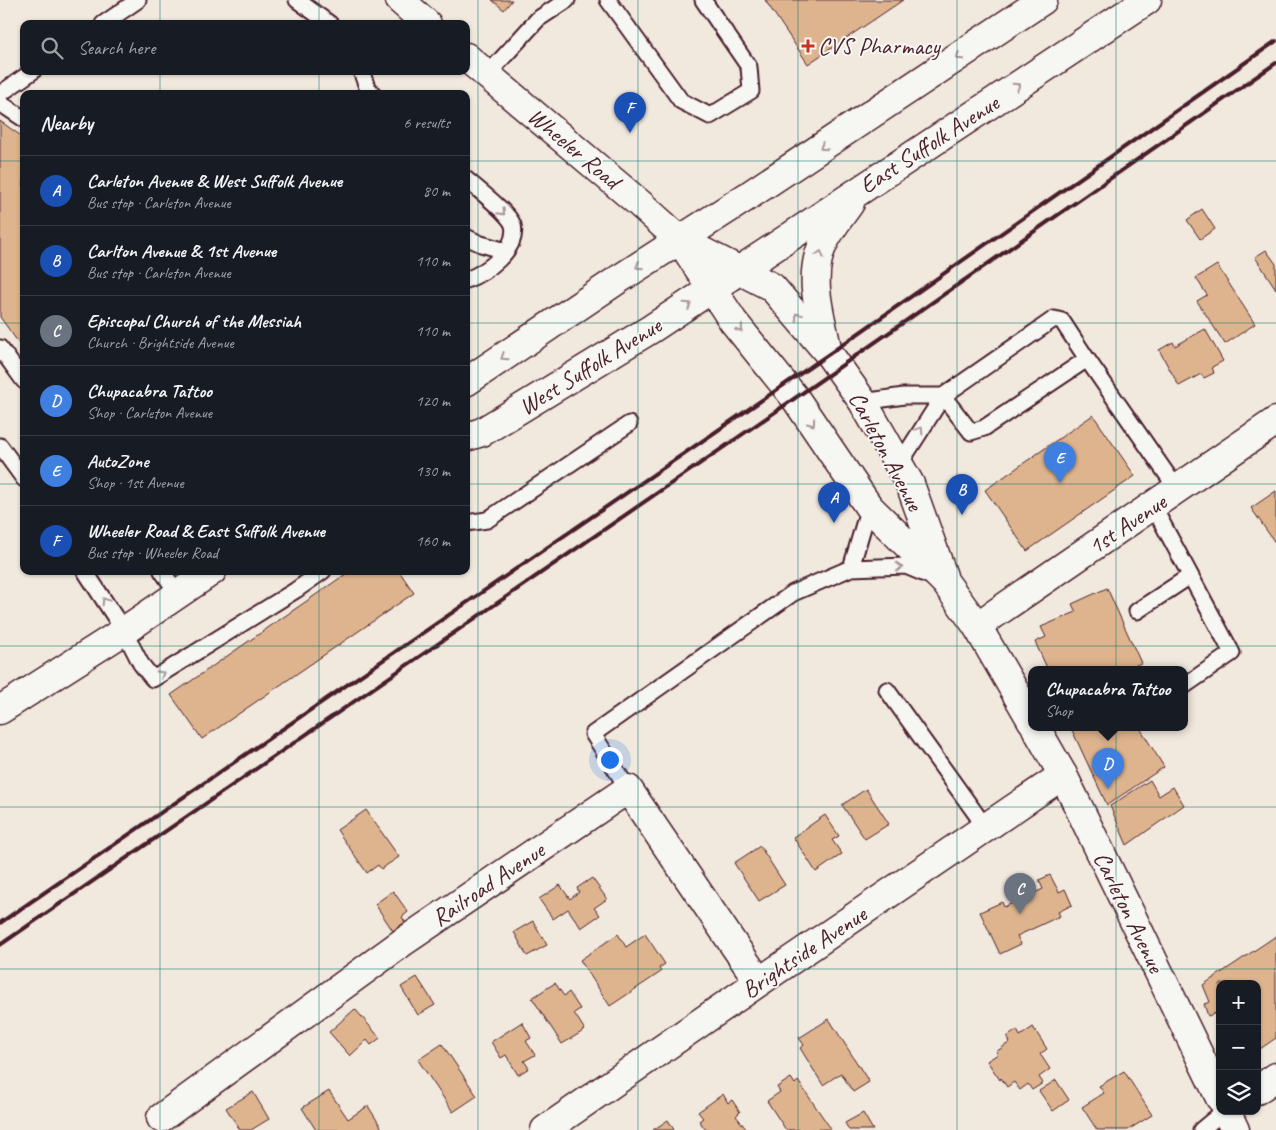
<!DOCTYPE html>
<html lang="en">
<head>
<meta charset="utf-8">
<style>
	:root { --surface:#171b24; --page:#20242c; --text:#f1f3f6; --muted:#9ea1a6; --line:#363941; --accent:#c8321e }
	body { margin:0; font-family:Caveat,sans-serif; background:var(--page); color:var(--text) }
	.controls { position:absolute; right:15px; bottom:15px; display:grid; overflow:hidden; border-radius:10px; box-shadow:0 1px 4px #0004 }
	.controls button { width:45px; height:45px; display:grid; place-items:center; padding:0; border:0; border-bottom:1px solid var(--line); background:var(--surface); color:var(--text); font:25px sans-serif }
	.you { position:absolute; left:609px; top:759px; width:18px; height:18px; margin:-12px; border:4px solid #fff; border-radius:50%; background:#1a73e8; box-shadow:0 0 0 8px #1a73e833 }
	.badge { display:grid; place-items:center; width:32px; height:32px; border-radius:50%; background:var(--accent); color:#fff; font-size:16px; font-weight:700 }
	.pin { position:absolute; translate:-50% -41px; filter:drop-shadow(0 1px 2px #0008) }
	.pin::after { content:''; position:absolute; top:26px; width:18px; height:15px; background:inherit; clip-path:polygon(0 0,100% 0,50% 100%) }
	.popup { position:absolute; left:1028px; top:666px; width:160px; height:65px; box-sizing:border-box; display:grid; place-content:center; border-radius:10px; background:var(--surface); filter:drop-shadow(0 1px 4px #0005); font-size:16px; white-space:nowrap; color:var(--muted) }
	.popup b { font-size:19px; color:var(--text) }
	.popup::after { content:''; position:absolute; left:50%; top:100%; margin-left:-10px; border:10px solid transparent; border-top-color:var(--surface) }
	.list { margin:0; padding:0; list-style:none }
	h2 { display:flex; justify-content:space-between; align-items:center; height:65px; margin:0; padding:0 20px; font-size:21px }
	h2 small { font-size:16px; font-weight:400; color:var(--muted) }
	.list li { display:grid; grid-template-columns:32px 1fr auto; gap:15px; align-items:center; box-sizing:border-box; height:70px; padding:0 20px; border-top:1px solid var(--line) }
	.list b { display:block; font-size:19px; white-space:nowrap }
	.list p { margin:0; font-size:16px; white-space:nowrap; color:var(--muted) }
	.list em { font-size:16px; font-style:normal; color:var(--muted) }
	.icon { flex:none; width:28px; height:28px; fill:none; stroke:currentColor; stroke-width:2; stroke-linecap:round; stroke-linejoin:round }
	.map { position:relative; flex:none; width:1276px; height:1130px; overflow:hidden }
	.search { position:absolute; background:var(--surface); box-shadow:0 1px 4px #0004; left:20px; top:20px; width:450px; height:55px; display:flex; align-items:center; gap:12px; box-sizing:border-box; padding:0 18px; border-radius:10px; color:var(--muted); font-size:19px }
	.panel { position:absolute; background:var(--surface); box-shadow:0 1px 4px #0004; left:20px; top:90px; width:450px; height:485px; border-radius:10px }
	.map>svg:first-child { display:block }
	.building { fill:#deb48e; stroke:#4a1f2b }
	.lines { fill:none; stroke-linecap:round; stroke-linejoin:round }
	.service-casing { stroke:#4a1f2b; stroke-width:19 }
	.minor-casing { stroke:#4a1f2b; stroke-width:31 }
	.secondary-casing { stroke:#4a1f2b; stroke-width:31 }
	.service { stroke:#f6f6f2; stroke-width:15 }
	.minor { stroke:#f6f6f2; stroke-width:28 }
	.secondary { stroke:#f6f6f2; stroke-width:28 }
	.rail { stroke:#4a1f2b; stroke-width:4 }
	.oneway { stroke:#a99598 }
	.grid { fill:none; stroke:#0f766e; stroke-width:1; stroke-opacity:0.55 }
	.poi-dot { fill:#c8321e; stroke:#f6f6f2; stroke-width:2 }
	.labels { text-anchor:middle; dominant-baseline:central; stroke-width:4; stroke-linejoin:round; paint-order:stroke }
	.poi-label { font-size:24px; fill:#4a1f2b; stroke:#f6f6f2; text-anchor:start }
	.street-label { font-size:24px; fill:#4a1f2b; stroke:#f6f6f2 }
</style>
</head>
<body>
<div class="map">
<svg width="1276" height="1130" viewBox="0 0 1276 1130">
	<rect width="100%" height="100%" fill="#f1e9de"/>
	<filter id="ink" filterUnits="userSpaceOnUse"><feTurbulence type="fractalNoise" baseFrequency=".02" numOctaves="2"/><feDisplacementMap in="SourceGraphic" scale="10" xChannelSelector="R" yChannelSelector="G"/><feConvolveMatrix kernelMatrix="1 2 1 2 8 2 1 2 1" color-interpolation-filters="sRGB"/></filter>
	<g filter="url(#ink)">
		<path class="building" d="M492 0H512L504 10Z
			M765 0H903L808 64Z
			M0 121 24 138 23 349 0 317Z
			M1202 209 1215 229 1200 239 1187 220Z
			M1266 250 1276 264V289L1255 257Z
			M1217 265 1255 324 1225 344 1197 301 1207 295 1196 278Z
			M1205 329 1223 361 1212 367 1214 373 1204 378 1201 374 1179 386 1159 350 1173 342 1175 346Z
			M1093 415 1135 476 1027 551 985 490Z
			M1276 491V544L1251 508Z
			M350 571H399L414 593 202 739 171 695Z
			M1107 588 1141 663 1124 670H1048L1035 642 1046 637 1041 627 1076 612 1072 604Z
			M1071 728H1140L1164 767 1107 805Z
			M1150 780 1159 796 1173 787 1184 805 1127 845 1110 806Z
			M866 789 889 824 865 839 842 805Z
			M366 810 399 857 381 869 378 865 367 873 337 830Z
			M825 815 839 836 832 840 842 854 816 872 793 837Z
			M760 846 785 885 759 901 734 863Z
			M1050 875 1059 892 1065 889 1072 905 1058 912 1060 916 1017 936 1021 944 1000 954 980 912 1002 902 1004 907 1043 889 1039 880Z
			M592 878 607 899 594 908 600 915 581 928 568 909 553 919 539 899 560 885 570 899 579 892 577 888Z
			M393 891 408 912 402 917 405 922 393 931 375 904Z
			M533 921 547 945 527 956 514 932Z
			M618 934 626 947 645 934 665 964 659 968 661 972 610 1006 580 960Z
			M1276 936V1038L1257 1051V984H1220V1022L1216 1013 1208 1016 1204 1004 1210 1002 1203 985Z
			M417 977 435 1005 418 1015 401 987Z
			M555 983 564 996 569 992 580 1009 574 1013 585 1030 562 1044 532 998Z
			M355 1009 380 1038 371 1045 367 1040 350 1056 329 1032Z
			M829 1019 869 1082 853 1092 841 1073 823 1085 800 1048 804 1045 799 1038Z
			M522 1022 531 1038 526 1041 535 1055 524 1061 529 1068 518 1075 506 1055 501 1058 491 1042Z
			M1033 1027 1047 1049 1040 1054 1050 1069 1039 1077 1043 1083 1032 1090 1028 1084 1020 1090 1014 1082 1007 1087 1001 1078 1000 1080 987 1061 998 1054 996 1052 1010 1042 1007 1037 1017 1030 1020 1036Z
			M442 1044 477 1096 453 1112 418 1060Z
			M1124 1071 1152 1115 1128 1130H1097L1082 1107 1104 1093 1099 1086Z
			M791 1078 795 1084 798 1081 831 1129 786 1130 767 1101 780 1092 777 1087Z
			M1056 1080 1069 1100 1053 1111 1039 1091Z
			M329 1091 348 1119 368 1106 383 1130H316L302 1108Z
			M253 1092 269 1119 251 1130H240L226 1108Z
			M723 1094 728 1103 732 1100 740 1112 736 1116 747 1130H706L699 1121 703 1118 698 1112Z
			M863 1113 873 1130H849L845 1123Z
			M668 1120 674 1130H653Z"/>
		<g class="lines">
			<g class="service-casing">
				<path id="service" d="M297 0 330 24
					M608 0 681 101 710 116 751 91 749 67 703 0
					M103 24 138 0
					M361 71 367 87 373 94
					M487 75 538 19 567 0
					M0 94 33 71
					M0 103 24 119
					M466 179C477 189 509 213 513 225 519 250 485 273 466 280
					M466 237 481 244 506 251
					M0 348 24 381
					M943 396 971 432 984 428 1087 359
					M863 402 904 396H943
					M0 446 24 479
					M899 465 943 396 1054 319 1062 321 1087 359 1177 489
					M1153 506 1232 653 1184 686
					M466 523 487 520 629 424
					M851 568 869 507
					M85 571 124 631 141 664 153 679 296 590 323 571
					M162 571 178 594
					M1137 611 1190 576
					M887 690 986 828
					M628 789 593 734 793 593 851 568 906 566 930 576
					M1201 1130 1224 1111"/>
			</g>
			<g class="minor-casing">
				<path id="minor" d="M977 626 1276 421
					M1257 1090 1276 1077
					M161 1118 403 942 628 789 759 982
					M545 1130 759 982 1063 775"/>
			</g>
			<g class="secondary-casing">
				<path id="secondary" d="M400 0 427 24
					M466 57 639 203 680 240 733 321 795 398 869 507 945 582 977 626 1032 721
					M680 240 772 287 829 354 863 402 910 484 943 576
					M827 348C820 313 807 276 824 242 831 228 841 216 850 203
					M466 382 616 281 748 196 1043 0
					M466 437 482 432 651 329 1147 0
					M0 710 124 631 212 571
					M1036 728 1063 775 1220 1098
					M1226 1111 1235 1130"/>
			</g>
			<use href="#service" class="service"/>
			<use href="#minor" class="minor"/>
			<use href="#secondary" class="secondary"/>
			<path class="rail" d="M0 923 829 354 1276 41
				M0 945 775 412 1276 63"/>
		</g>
		<defs><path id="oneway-chevron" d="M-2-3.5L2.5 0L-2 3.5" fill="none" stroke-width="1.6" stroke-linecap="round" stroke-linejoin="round" transform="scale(1.25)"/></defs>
		<g class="oneway">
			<use href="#oneway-chevron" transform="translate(959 57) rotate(147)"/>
			<use href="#oneway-chevron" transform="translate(1017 86) rotate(-33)"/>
			<use href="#oneway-chevron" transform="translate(823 147) rotate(147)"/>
			<use href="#oneway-chevron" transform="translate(502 212) rotate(47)"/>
			<use href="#oneway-chevron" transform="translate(820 254) rotate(-72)"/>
			<use href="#oneway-chevron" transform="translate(639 266) rotate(147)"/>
			<use href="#oneway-chevron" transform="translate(688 305) rotate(-33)"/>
			<use href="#oneway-chevron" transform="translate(798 316) rotate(-130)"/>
			<use href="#oneway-chevron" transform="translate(740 329) rotate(51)"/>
			<use href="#oneway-chevron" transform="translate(504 357) rotate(146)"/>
			<use href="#oneway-chevron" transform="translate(812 423) rotate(55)"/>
			<use href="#oneway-chevron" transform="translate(920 430) rotate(-58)"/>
			<use href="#oneway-chevron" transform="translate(899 567) rotate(-1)"/>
			<use href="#oneway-chevron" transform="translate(105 601) rotate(-122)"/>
			<use href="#oneway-chevron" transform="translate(161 674) rotate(-31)"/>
		</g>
	</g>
	<path class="grid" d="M160 0V24M319 0V24M478 0V1130M638 0V1130M798 0V1130M957 0V1130M1116 0V1130M160 71V94M319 71V94M0 161H24M466 161H1276M0 323H24M466 323H1276M0 484H24M466 484H1276M160 571V1130M319 571V1130M0 646H1276M0 807H1276M0 969H1276"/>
	<path class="poi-dot" d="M805.5 38.5h5v5h5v5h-5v5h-5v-5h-5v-5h5z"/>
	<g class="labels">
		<g class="poi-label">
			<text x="818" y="46">CVS Pharmacy</text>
		</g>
		<g class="street-label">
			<text transform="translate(929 144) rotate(-33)">East Suffolk Avenue</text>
			<text transform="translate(574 148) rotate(40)">Wheeler Road</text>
			<text transform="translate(590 366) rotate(-32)">West Suffolk Avenue</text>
			<text transform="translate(886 451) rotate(62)">Carleton Avenue</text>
			<text transform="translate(1127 524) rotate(-34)">1st Avenue</text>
			<text transform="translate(488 884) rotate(-34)">Railroad Avenue</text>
			<text transform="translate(1129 912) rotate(64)">Carleton Avenue</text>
			<text transform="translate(804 952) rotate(-34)">Brightside Avenue</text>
		</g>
	</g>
</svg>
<div class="controls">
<button>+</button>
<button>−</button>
<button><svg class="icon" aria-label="layers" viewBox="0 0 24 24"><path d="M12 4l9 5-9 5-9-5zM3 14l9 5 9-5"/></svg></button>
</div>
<div class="you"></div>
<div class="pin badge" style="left:834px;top:523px;background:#1a4fb4">A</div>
<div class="pin badge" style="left:962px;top:515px;background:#1a4fb4">B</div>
<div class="pin badge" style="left:1020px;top:914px;background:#6b7280">C</div>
<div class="pin badge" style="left:1108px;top:789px;background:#3f7fe0">D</div>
<div class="popup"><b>Chupacabra Tattoo</b>Shop</div>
<div class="pin badge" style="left:1060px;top:483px;background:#3f7fe0">E</div>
<div class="pin badge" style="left:630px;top:133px;background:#1a4fb4">F</div>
<div class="search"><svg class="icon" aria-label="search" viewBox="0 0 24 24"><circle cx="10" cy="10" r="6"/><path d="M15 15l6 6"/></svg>Search here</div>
<section class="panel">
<h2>Nearby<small>6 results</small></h2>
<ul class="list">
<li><span class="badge" style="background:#1a4fb4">A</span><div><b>Carleton Avenue &amp; West Suffolk Avenue</b><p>Bus stop · Carleton Avenue</p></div><em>80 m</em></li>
<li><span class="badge" style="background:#1a4fb4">B</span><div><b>Carlton Avenue &amp; 1st Avenue</b><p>Bus stop · Carleton Avenue</p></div><em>110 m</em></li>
<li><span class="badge" style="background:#6b7280">C</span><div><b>Episcopal Church of the Messiah</b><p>Church · Brightside Avenue</p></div><em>110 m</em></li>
<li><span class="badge" style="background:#3f7fe0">D</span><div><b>Chupacabra Tattoo</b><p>Shop · Carleton Avenue</p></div><em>120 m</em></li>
<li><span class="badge" style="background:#3f7fe0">E</span><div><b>AutoZone</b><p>Shop · 1st Avenue</p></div><em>130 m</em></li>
<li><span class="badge" style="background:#1a4fb4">F</span><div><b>Wheeler Road &amp; East Suffolk Avenue</b><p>Bus stop · Wheeler Road</p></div><em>160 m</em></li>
</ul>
</section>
</div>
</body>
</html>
